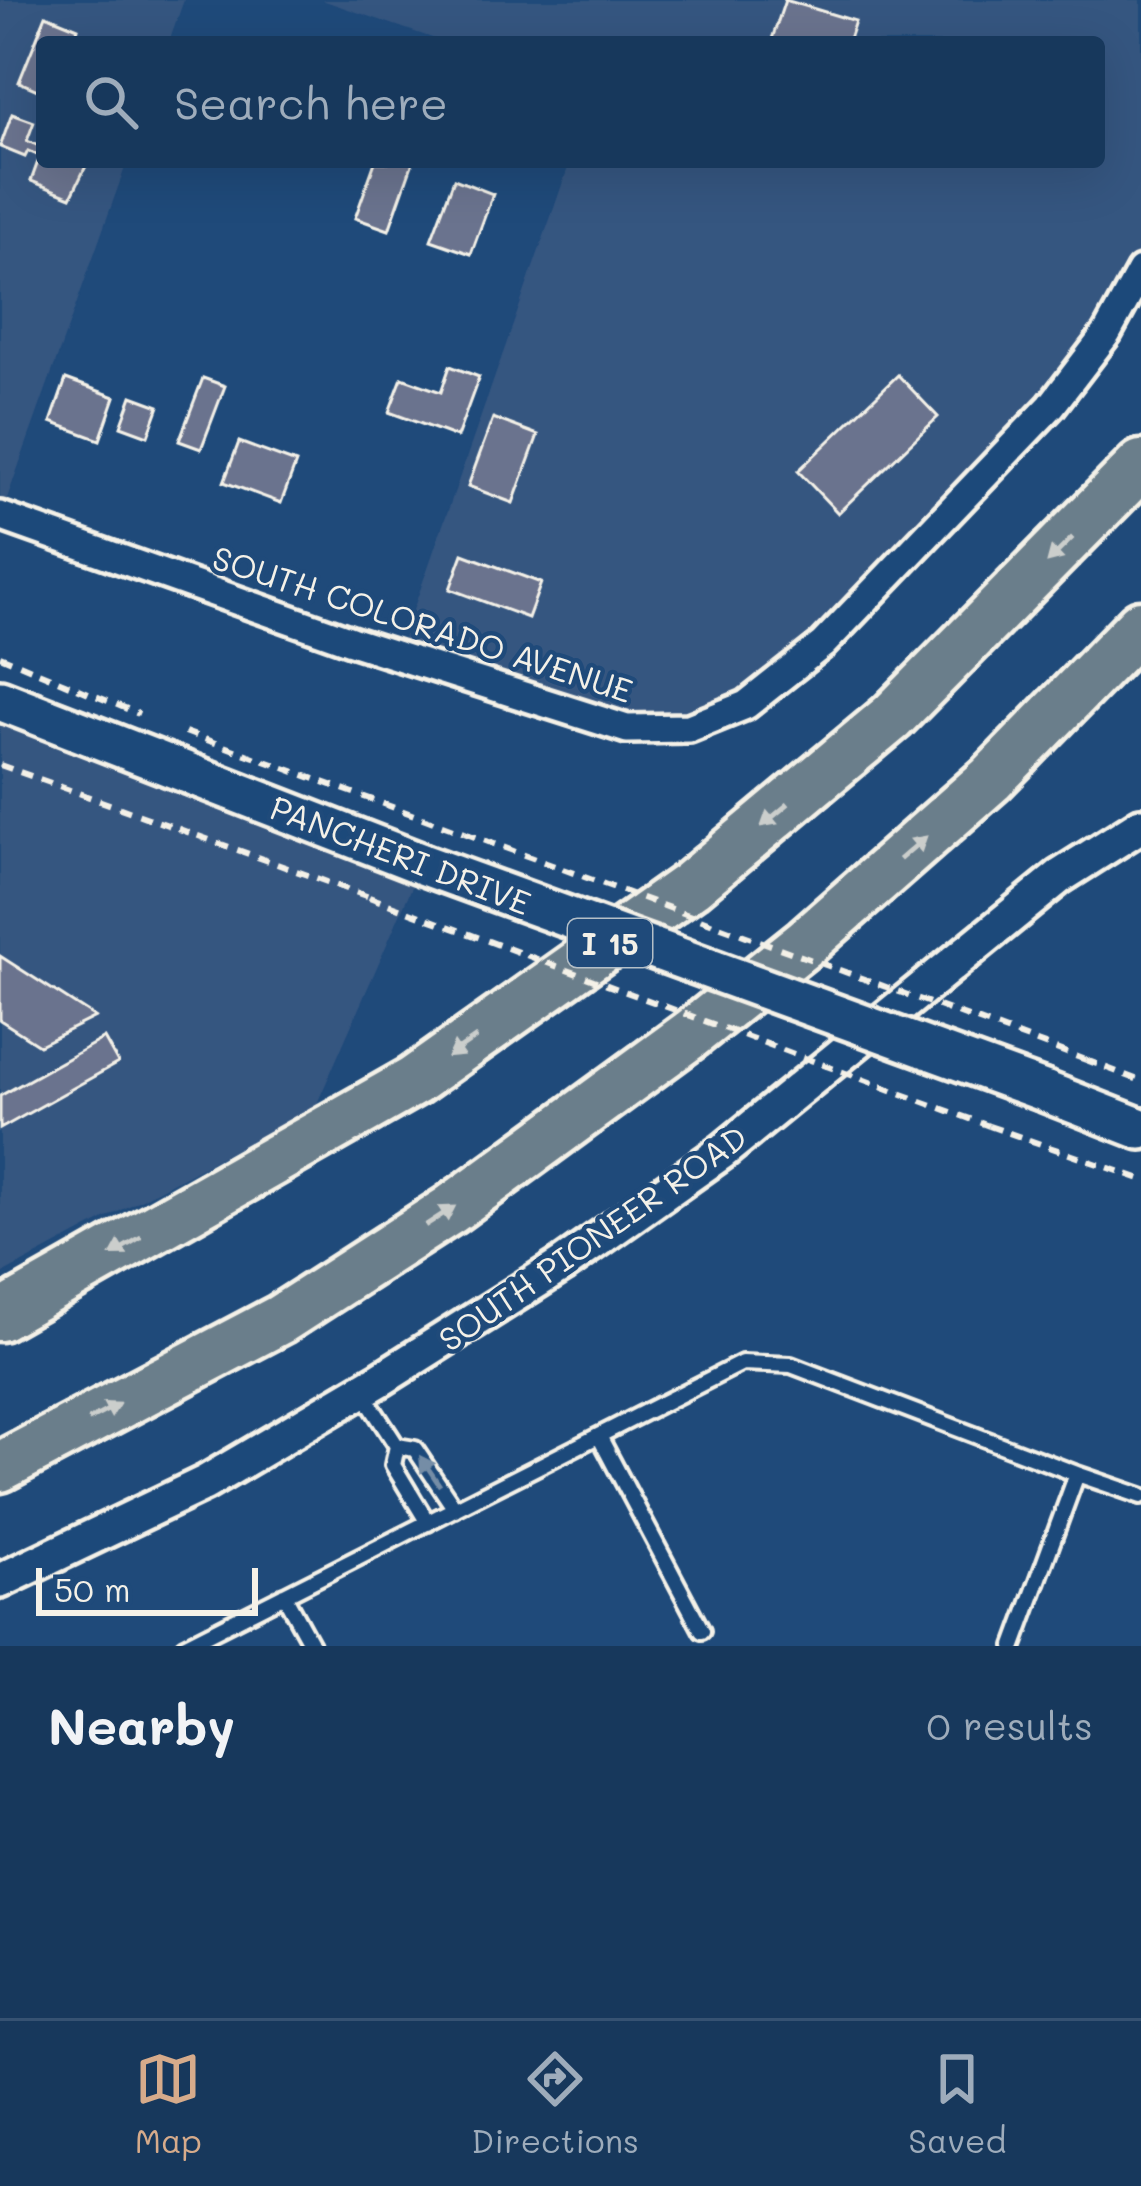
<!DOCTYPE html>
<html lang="en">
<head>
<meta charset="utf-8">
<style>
	:root { --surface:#17385c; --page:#244365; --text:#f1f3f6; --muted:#9eacbb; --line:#365272; --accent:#d6ab8b }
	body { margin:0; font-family:Mali,sans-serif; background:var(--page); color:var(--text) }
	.scale { position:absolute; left:36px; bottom:30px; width:222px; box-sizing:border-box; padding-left:12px; border:6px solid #f4f1e8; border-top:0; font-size:33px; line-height:42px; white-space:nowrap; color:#f4f1e8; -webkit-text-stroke:9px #1f4a7a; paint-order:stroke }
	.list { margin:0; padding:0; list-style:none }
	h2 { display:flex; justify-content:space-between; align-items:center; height:156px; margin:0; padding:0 48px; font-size:51px }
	h2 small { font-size:39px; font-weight:400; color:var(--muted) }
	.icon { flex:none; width:66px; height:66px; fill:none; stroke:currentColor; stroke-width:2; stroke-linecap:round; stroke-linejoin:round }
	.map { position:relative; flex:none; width:1141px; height:1646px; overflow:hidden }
	.search { position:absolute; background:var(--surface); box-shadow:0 12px 48px #0002; left:36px; right:36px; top:36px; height:132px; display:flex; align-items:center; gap:30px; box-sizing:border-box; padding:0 42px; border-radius:12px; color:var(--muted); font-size:45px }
	.sheet { height:372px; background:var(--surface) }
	nav { display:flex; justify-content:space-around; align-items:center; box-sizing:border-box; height:168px; border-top:3px solid var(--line); background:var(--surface); font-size:33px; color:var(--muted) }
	nav a { display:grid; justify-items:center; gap:6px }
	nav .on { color:var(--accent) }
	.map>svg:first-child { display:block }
	.built { fill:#365680 }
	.building { fill:#6b738e; stroke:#f4f1e8; stroke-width:3 }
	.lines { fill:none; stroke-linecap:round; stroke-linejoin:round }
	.service-casing { stroke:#f4f1e8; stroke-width:22 }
	.minor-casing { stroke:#f4f1e8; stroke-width:36 }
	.tertiary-casing { stroke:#f4f1e8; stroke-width:42 }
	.secondary-casing { stroke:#f4f1e8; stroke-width:48 }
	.motorway-casing { stroke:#f4f1e8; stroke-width:57 }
	.path { stroke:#f4f1e8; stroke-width:6; stroke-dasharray:12 9; stroke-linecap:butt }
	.service { stroke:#1f4a7a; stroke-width:14 }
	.minor { stroke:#1f4a7a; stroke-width:27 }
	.tertiary { stroke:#1f4a7a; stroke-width:33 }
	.secondary { stroke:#1f4a7a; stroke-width:39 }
	.motorway { stroke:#6b7e8b; stroke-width:48 }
	.secondary-bridge-casing { stroke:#f4f1e8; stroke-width:48; stroke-linecap:butt }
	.path-bridge { stroke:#f4f1e8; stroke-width:6; stroke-dasharray:12 9; stroke-linecap:butt }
	.secondary-bridge { stroke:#1f4a7a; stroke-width:39 }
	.oneway { fill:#cbcecc }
	.oneway2 { fill:#748da6 }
	.labels { text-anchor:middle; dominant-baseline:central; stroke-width:9; stroke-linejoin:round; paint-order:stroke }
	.shield { fill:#1f4a7a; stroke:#b4bfc7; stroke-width:3 }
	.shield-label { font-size:30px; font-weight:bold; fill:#f4f1e8 }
	.street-label { font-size:33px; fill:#f4f1e8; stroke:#1f4a7a }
</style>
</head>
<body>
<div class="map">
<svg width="1141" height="1646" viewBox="0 0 1141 1646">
	<rect width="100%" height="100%" fill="#1f4a7a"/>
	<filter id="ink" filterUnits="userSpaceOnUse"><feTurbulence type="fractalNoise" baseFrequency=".00833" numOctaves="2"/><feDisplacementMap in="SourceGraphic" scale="24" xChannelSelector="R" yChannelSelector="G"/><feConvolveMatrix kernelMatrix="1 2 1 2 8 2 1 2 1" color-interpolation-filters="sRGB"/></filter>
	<g filter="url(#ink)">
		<path class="built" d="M0 0H184L169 42H42V162H127L0 518Z
			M322 0H1141V271L1107 333 746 705 627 729 397 656 570 162H1099V42H444Z
			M0 700 422 864 316 1106 0 1275Z"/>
		<path class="building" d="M785 0 855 21 848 42H771Z
			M46 15 78 28 74 42H42V92L19 82Z
			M12 114 34 122 27 141 42 147V162H88L71 197 31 181 40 156 28 151 25 157 0 147Z
			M375 162H413L389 230 355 218Z
			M454 179 493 194 471 254 431 240Z
			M450 366 479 377 457 437 389 412 402 378 441 392Z
			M898 375 938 417 838 513 798 471Z
			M203 378 225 386 201 449 179 441Z
			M66 379 115 397 100 440 51 422Z
			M132 396 159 406 148 436 121 426Z
			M493 418 538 435 513 503 468 486Z
			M239 442 296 463 281 503 224 482Z
			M463 554 541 583 528 618 450 589Z
			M0 956 95 1017 39 1045 0 1020Z
			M104 1038 118 1063 0 1129V1096Z"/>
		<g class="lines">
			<g class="service-casing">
				<path id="service" d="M362 1392 397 1446 393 1465 428 1523
					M599 1436 702 1631
					M397 1446 415 1449 455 1509
					M1077 1474 1141 1496
					M284 1595 312 1646
					M184 1646 742 1363 791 1365 1077 1474 1014 1646"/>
			</g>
			<g class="minor-casing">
				<path id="minor" d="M0 516 351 641 627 729 689 728 746 705 823 644 1051 406 1107 333 1141 271"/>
			</g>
			<g class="tertiary-casing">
				<path id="tertiary" d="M0 1581 205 1483 381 1379 562 1265 722 1152 1059 877 1141 825"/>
			</g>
			<g class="secondary-casing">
				<path id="secondary" d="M0 700 422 864
					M1044 1091 1141 1129"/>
			</g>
			<g class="motorway-casing">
				<path id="motorway" d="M0 1316 414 1081 691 885 892 717 1141 465
					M0 1467 281 1319 450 1210 691 1034 806 942 991 779 1141 625"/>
			</g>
			<path class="path" d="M0 656 139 714
				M185 732 464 833
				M0 765 369 897
				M1086 1060 1141 1081
				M989 1126 1141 1179"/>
			<use href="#service" class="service"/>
			<use href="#minor" class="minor"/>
			<use href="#tertiary" class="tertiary"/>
			<use href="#secondary" class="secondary"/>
			<use href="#motorway" class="motorway"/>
			<g class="secondary-bridge-casing">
				<path id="secondary-bridge" d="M422 864 1044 1091"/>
			</g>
			<path class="path-bridge" d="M464 833 1086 1060
				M369 897 989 1126"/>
			<use href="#secondary-bridge" class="secondary-bridge"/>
		</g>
		<defs><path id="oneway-solid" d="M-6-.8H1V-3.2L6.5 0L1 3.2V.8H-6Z" transform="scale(3)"/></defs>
		<g class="oneway">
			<use href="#oneway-solid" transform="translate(1060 550) rotate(135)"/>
			<use href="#oneway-solid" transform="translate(775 815) rotate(140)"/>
			<use href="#oneway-solid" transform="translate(913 848) rotate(-41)"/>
			<use href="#oneway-solid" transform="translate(462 1047) rotate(145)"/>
			<use href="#oneway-solid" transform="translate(440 1216) rotate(-33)"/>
			<use href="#oneway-solid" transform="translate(126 1246) rotate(149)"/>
			<use href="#oneway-solid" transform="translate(104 1412) rotate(-28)"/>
		</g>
		<use class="oneway2" href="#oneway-solid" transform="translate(430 1471) rotate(-124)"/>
	</g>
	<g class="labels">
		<rect class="shield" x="568" y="919" width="84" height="48" rx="9"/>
		<g class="shield-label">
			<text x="610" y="943">I 15</text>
		</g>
		<g class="street-label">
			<text transform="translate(423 623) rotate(18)">SOUTH COLORADO AVENUE</text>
			<text transform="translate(401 854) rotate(21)">PANCHERI DRIVE</text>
			<text transform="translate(592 1237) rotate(-35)">SOUTH PIONEER ROAD</text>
		</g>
	</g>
</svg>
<div class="scale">50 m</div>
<div class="search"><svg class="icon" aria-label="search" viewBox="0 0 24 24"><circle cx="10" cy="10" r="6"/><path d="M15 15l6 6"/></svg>Search here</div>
</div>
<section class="sheet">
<h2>Nearby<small>0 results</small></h2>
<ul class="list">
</ul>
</section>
<nav>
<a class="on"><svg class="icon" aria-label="map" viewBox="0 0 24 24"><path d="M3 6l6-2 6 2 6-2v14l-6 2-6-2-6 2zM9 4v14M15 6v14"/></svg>Map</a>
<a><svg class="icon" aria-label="directions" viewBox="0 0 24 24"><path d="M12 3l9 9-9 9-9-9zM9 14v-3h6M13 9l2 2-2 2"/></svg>Directions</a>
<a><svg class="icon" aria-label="saved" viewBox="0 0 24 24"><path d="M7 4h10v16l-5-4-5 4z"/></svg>Saved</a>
</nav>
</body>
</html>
